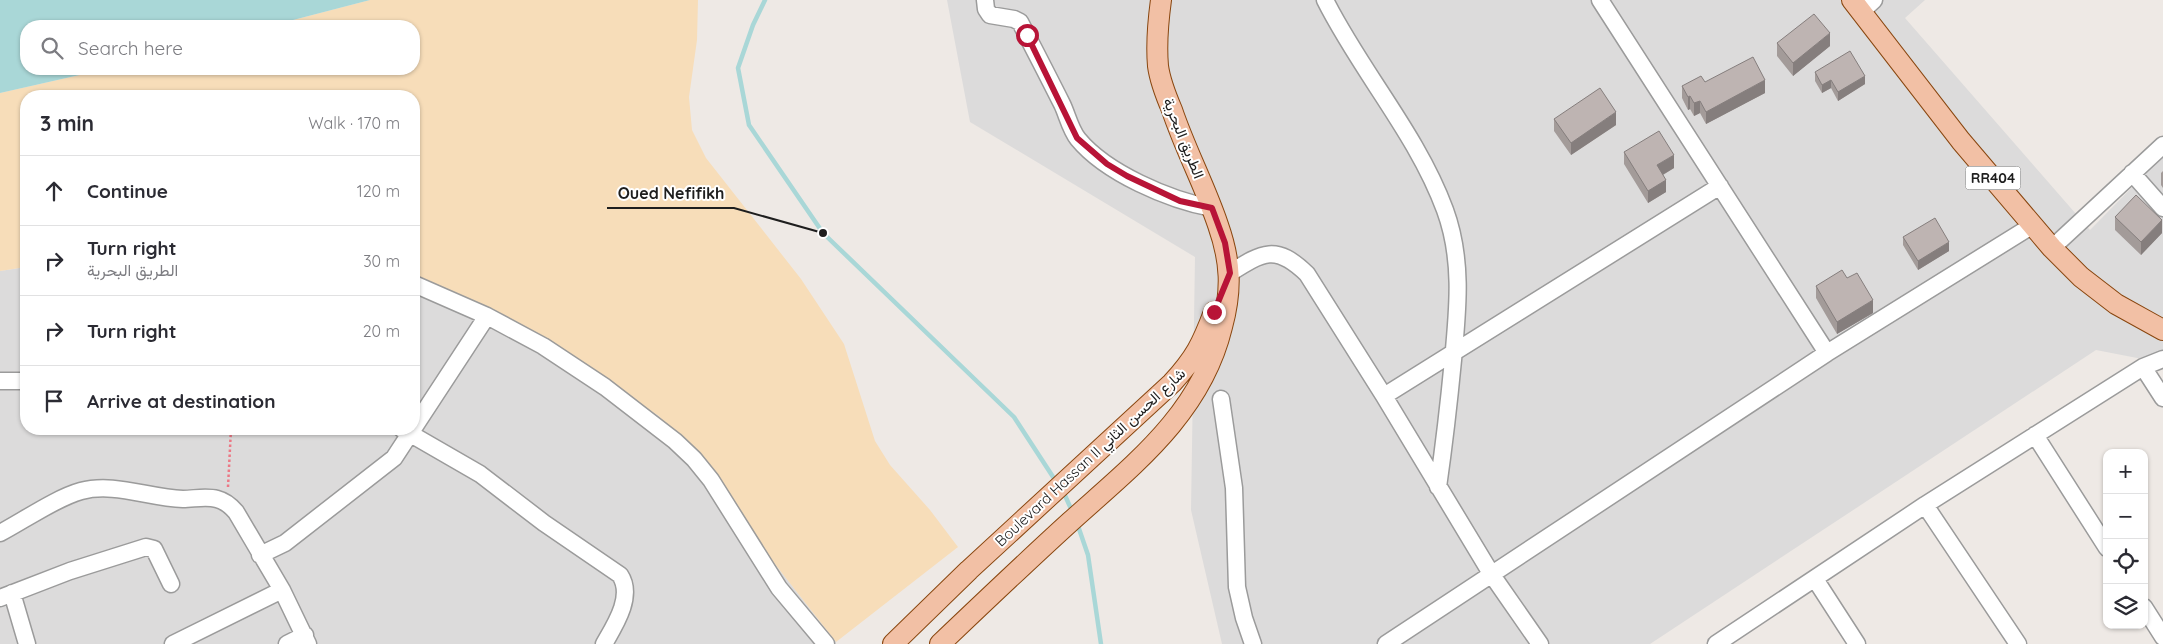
<!DOCTYPE html>
<html lang="en">
<head>
<meta charset="utf-8">
<style>
	:root { --surface:#fff; --page:#f7f7f7; --text:#2b2b33; --muted:#7c7c81; --line:#e1e1e2 }
	body { margin:0; font-family:Quicksand,Vazirmatn,sans-serif; background:var(--page); color:var(--text) }
	.controls { position:absolute; right:15px; bottom:15px; display:grid; overflow:hidden; border-radius:10px; box-shadow:0 1px 4px #0004 }
	.controls button { width:45px; height:45px; display:grid; place-items:center; padding:0; border:0; border-bottom:1px solid var(--line); background:var(--surface); color:var(--text); font:25px sans-serif }
	.stop { position:absolute; width:15px; height:15px; margin:-11px; border:4px solid #b81437; border-radius:50%; background:#fff }
	.stop.end { background:#b81437; border-color:#fff; box-shadow:0 1px 5px #0008 }
	.list { margin:0; padding:0; list-style:none }
	h2 { display:flex; justify-content:space-between; align-items:center; height:65px; margin:0; padding:0 20px; font-size:21px }
	h2 small { font-size:16px; font-weight:400; color:var(--muted) }
	.list li { display:grid; grid-template-columns:32px 1fr auto; gap:15px; align-items:center; box-sizing:border-box; height:70px; padding:0 20px; border-top:1px solid var(--line) }
	.list b { display:block; font-size:19px; white-space:nowrap }
	.list p { margin:0; font-size:16px; white-space:nowrap; color:var(--muted) }
	.list em { font-size:16px; font-style:normal; color:var(--muted) }
	.icon { flex:none; width:28px; height:28px; fill:none; stroke:currentColor; stroke-width:2; stroke-linecap:round; stroke-linejoin:round }
	.map { position:relative; flex:none; width:2163px; height:644px; overflow:hidden }
	.search { position:absolute; background:var(--surface); box-shadow:0 1px 4px #0004; left:20px; top:20px; width:400px; height:55px; display:flex; align-items:center; gap:12px; box-sizing:border-box; padding:0 18px; border-radius:20px; color:var(--muted); font-size:19px }
	.panel { position:absolute; background:var(--surface); box-shadow:0 1px 4px #0004; left:20px; top:90px; width:400px; height:345px; border-radius:20px }
	.map>svg:first-child { display:block }
	.residential { fill:#dcdbdb }
	.sand { fill:#f7ddb9 }
	.water { fill:#a9d7d7 }
	.lines { fill:none; stroke-linecap:round; stroke-linejoin:round }
	.stream { stroke:#a9d7d7; stroke-width:4.5 }
	.minor-casing { stroke:#9b9b9b; stroke-width:19 }
	.major-casing { stroke:#89460f; stroke-width:22 }
	.path { stroke:#ec7885; stroke-width:2.5; stroke-dasharray:2.5 2.5; stroke-linecap:butt }
	.minor { stroke:#fff; stroke-width:16 }
	.major { stroke:#f2c0a5; stroke-width:20 }
	.wall { fill:#a39b99 }
	.shaded-wall { fill:#857e7d }
	.building { fill:#beb4b2; stroke:#857e7d }
	.route { stroke:#b81437; stroke-width:6 }
	.labels { text-anchor:middle; dominant-baseline:central; stroke-width:4; stroke-linejoin:round; paint-order:stroke }
	.shield { fill:#fff; stroke:#626262; stroke-width:1 }
	.shield-label { font-size:14px; font-weight:bold; fill:#1e1e1e }
	.street-label { font-size:15px; fill:#1e1e1e; stroke:#fff }
	.leader { fill:none; stroke:#1e1e1e; stroke-width:2 }
	.callout-dot { fill:#1e1e1e; stroke:#fff; stroke-width:2 }
	.callout-label { font-size:16px; text-anchor:middle; font-weight:bold; fill:#1e1e1e; stroke:#fff; stroke-width:4; stroke-linejoin:round; paint-order:stroke }
</style>
</head>
<body>
<div class="map">
<svg width="2163" height="644" viewBox="0 0 2163 644">
	<rect width="100%" height="100%" fill="#eee9e5"/>
	<path class="residential" d="M947 0H1925L1905 18 2090 230 2163 156V363L2096 350 1650 644H1222L1191 510 1195 257 970 122Z
		M26 267V429H414V284L526 333 659 416 836 642 835 644H0V271Z"/>
	<path class="sand" d="M370 0H698L697 40 689 97 692 130 706 158 801 279 844 344 875 441 890 465 930 510 958 547 836 642 659 416 526 333 414 284V96H26V267L0 271V93L106 69H414V26H270Z"/>
	<path class="water" d="M0 0H370L270 26H26V69H106L0 93Z"/>
	<g class="lines">
		<path class="stream" d="M765 0 753 25 738 68 749 125 823 233 1014 417 1057 483
			M1063 491 1072 511
			M1077 523 1088 555 1101 644"/>
		<g class="minor-casing">
			<path id="minor" d="M985 0 986 9 990 15 1014 19 1020 22C1034 49 1048 76 1062 104 1067 114 1070 129 1078 139 1106 173 1169 200 1212 208
				M1325 0C1361 72 1417 134 1445 210 1463 259 1458 308 1453 360 1449 402 1444 445 1438 487
				M1600 0 1827 353
				M1861 12 1874 0
				M2132 173 2163 208
				M2052 248 2163 145
				M1230 273C1263 252 1276 244 1307 274L1384 396 1492 575 1540 644
				M414 284 487 316 543 346 605 387 675 441 694 459 711 480 779 588 826 644
				M2143 367 2163 398
				M0 381H26
				M1384 396 1720 186
				M1221 399 1234 488 1237 587 1244 618 1253 644
				M402 429 480 474 544 523 620 575C634 596 615 625 604 644
				M2035 435 2107 548
				M1925 505 2018 644
				M0 533C23 521 56 498 81 491 114 482 149 498 183 499 194 499 206 496 217 499 225 501 230 505 236 512L282 590 308 644
				M260 555 285 543 394 458 487 316
				M1815 579 1857 644
				M12 593 27 644
				M0 598 70 571 146 547 154 549 171 584
				M2144 607 2163 637
				M173 644 282 590
				M287 644 305 635
				M1386 644 1827 353 2033 225
				M1716 644 1925 505 2143 367 2163 359"/>
		</g>
		<g class="major-casing">
			<path id="major" d="M1852 0 1961 141 2052 248 2081 277 2116 304 2163 330
				M893 644 969 570 1172 383C1195 358 1202 344 1214 312
				M940 644C983 603 1026 562 1070 522 1133 465 1201 414 1222 327 1232 290 1231 262 1218 225 1205 186 1185 149 1172 110 1166 96 1160 81 1158 66 1156 43 1158 22 1161 0"/>
		</g>
		<path class="path" d="M228 487 231 429"/>
		<use href="#minor" class="minor"/>
		<use href="#major" class="major"/>
	</g>
	<path class="wall" d="M1777 43 1830 46 1793 76 1777 56Z
		M1815 72 1865 84 1838 101 1831 88 1822 93 1815 81Z
		M1705 82 1765 93 1706 124 1700 113 1694 116 1690 109 1688 110 1682 98V86Z
		M1554 119 1616 125 1571 155 1554 131Z
		M1624 152 1674 168 1663 175 1666 192 1648 203 1624 164Z
		M2163 171V188L2161 185V173Z
		M2115 217 2162 233 2141 255 2115 230Z
		M1903 237 1949 251 1918 270 1903 245Z
		M1847 278 1873 313 1837 334 1816 298V286Z"/>
	<path class="shaded-wall" d="M1830 33V46L1793 76V63Z
		M1865 76V84L1838 101V92Z
		M1765 80V93L1706 124V112Z
		M1831 80V88L1822 93V85Z
		M1690 96V109L1688 110V97Z
		M1700 101V113L1694 116V103Z
		M1616 112V125L1571 155V143Z
		M1674 155V168L1657 178V165Z
		M1666 180V192L1648 203V191Z
		M2162 220V233L2141 255V242Z
		M1949 242V251L1918 270V261Z
		M1873 300V313L1837 334V322Z"/>
	<path class="building" d="M1814 14 1830 33 1793 63 1777 43Z
		M1850 51 1865 76 1838 92 1831 80 1822 85 1815 72Z
		M1753 57 1765 80 1706 112 1700 101 1694 103 1690 96 1688 97 1682 86 1701 76 1705 82Z
		M1600 88 1616 112 1571 143 1554 119Z
		M1659 131 1674 155 1657 165 1666 180 1648 191 1624 152Z
		M2136 195 2162 220 2141 242 2115 217Z
		M1935 218 1949 242 1918 261 1903 237Z
		M1842 270 1847 278 1857 273 1873 300 1837 322 1816 286Z"/>
	<g class="lines">
		<path class="route" d="M1027 35 1077 138 1107 164 1127 176 1180 201 1212 208 1225 243 1230 273 1214 312"/>
	</g>
	<g class="labels">
		<rect class="shield" x="1965.5" y="166.5" width="55" height="23" rx="4"/>
		<g class="shield-label">
			<text x="1993" y="178">RR404</text>
		</g>
		<g class="street-label">
			<text transform="translate(1184 138) rotate(68)">الطريق البحرية</text>
			<text transform="translate(1090 457) rotate(-43)">Boulevard Hassan II شارع الحسن الثاني</text>
		</g>
	</g>
	<path class="leader" d="M823 233L734 208H607"/>
	<circle class="callout-dot" cx="823" cy="233" r="5"/>
	<g class="callout-label">
		<text x="671" y="199">Oued Nefifikh</text>
	</g>
</svg>
<div class="controls">
<button>+</button>
<button>−</button>
<button><svg class="icon" aria-label="locate" viewBox="0 0 24 24"><circle cx="12" cy="12" r="6"/><path d="M12 2v4M12 18v4M2 12h4M18 12h4"/></svg></button>
<button><svg class="icon" aria-label="layers" viewBox="0 0 24 24"><path d="M12 4l9 5-9 5-9-5zM3 14l9 5 9-5"/></svg></button>
</div>
<div class="stop" style="left:1027px;top:35px"></div>
<div class="stop end" style="left:1214px;top:312px"></div>
<div class="search"><svg class="icon" aria-label="search" viewBox="0 0 24 24"><circle cx="10" cy="10" r="6"/><path d="M15 15l6 6"/></svg>Search here</div>
<section class="panel">
<h2>3 min<small>Walk · 170 m</small></h2>
<ul class="list">
<li><svg class="icon" aria-label="ahead" viewBox="0 0 24 24"><path d="M12 20V5M6 11l6-6 6 6"/></svg><div><b>Continue</b></div><em>120 m</em></li>
<li><svg class="icon" aria-label="right" viewBox="0 0 24 24"><path d="M7 20v-9h11M14 6l5 5-5 5"/></svg><div><b>Turn right</b><p>الطريق البحرية</p></div><em>30 m</em></li>
<li><svg class="icon" aria-label="right" viewBox="0 0 24 24"><path d="M7 20v-9h11M14 6l5 5-5 5"/></svg><div><b>Turn right</b></div><em>20 m</em></li>
<li><svg class="icon" aria-label="arrive" viewBox="0 0 24 24"><path d="M6 21V4h12l-3 4 3 4H6"/></svg><div><b>Arrive at destination</b></div></li>
</ul>
</section>
</div>
</body>
</html>
